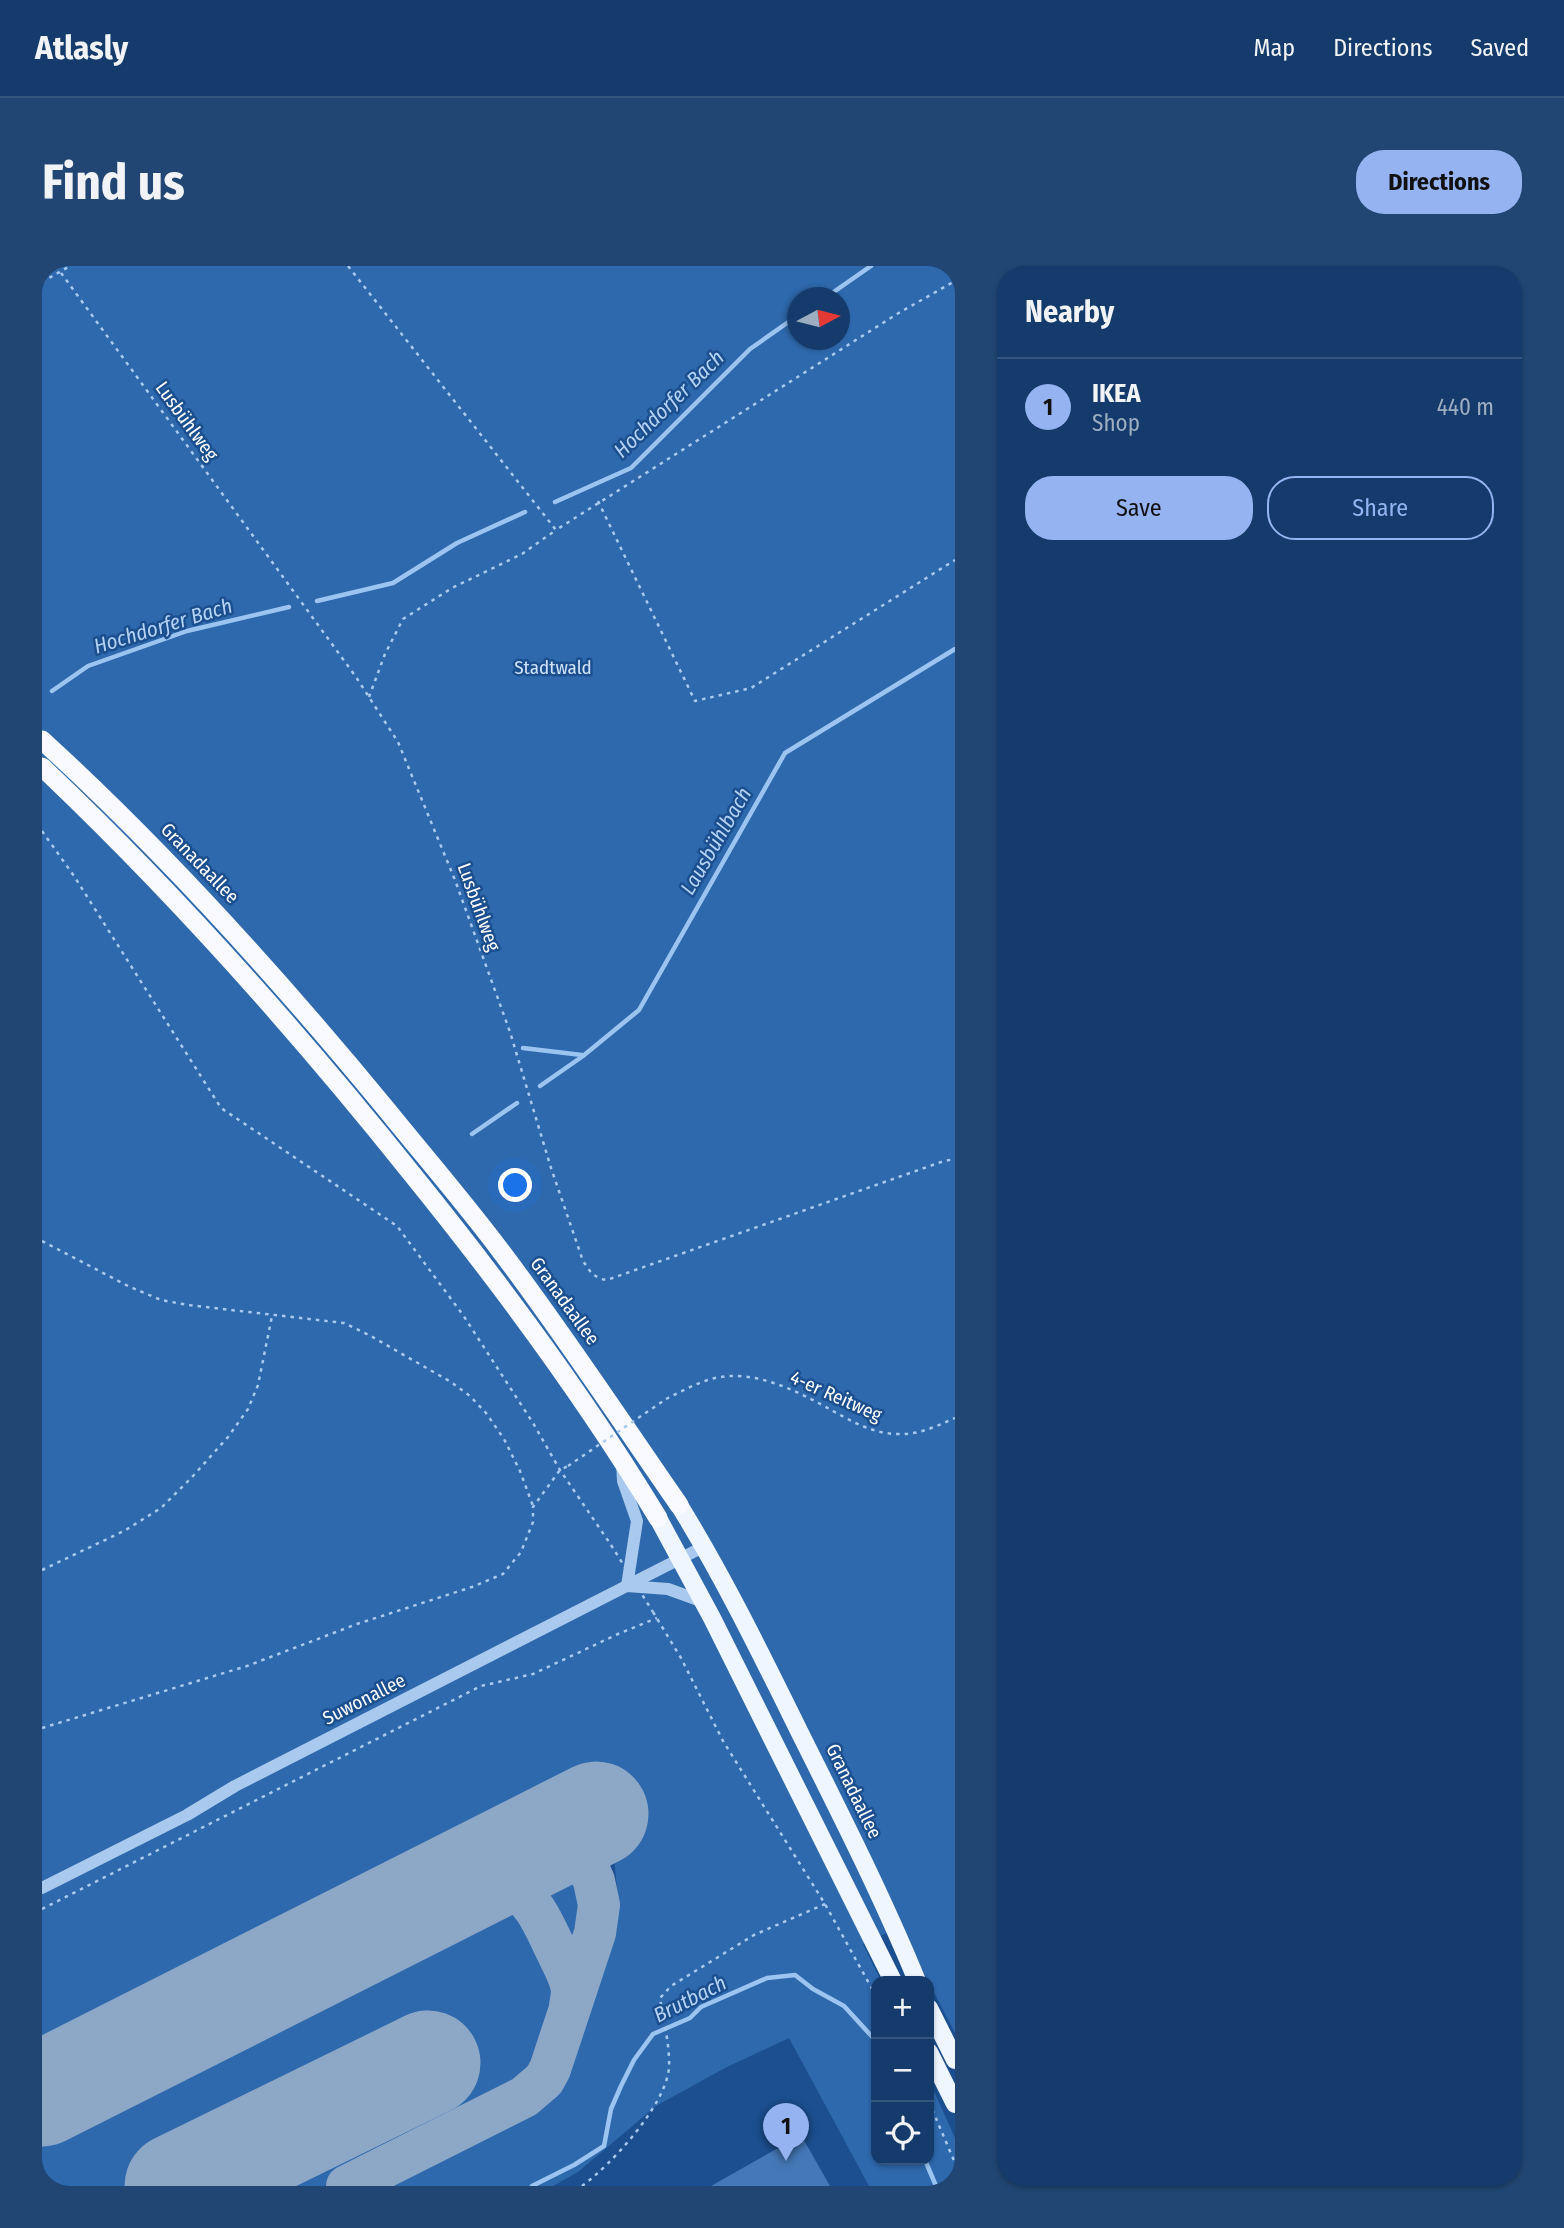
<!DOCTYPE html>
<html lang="en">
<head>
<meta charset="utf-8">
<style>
	:root { --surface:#143b6b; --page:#214673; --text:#f1f3f6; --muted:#9dadc1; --line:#33557e; --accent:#95b2f1 }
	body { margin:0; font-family:"Fira Sans Condensed",sans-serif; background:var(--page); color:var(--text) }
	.controls { position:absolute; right:21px; bottom:21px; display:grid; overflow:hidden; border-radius:14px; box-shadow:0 2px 5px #0004 }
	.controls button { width:63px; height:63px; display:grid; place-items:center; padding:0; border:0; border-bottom:2px solid var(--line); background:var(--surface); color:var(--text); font:35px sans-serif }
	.compass { position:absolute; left:745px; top:21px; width:63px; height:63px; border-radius:50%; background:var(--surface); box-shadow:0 2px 5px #0004; rotate:83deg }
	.you { position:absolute; left:474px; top:920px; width:24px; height:24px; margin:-18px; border:5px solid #fff; border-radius:50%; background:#1a73e8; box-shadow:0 0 0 10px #1a73e833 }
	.badge { display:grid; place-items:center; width:46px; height:46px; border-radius:50%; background:var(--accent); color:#111; font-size:23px; font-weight:700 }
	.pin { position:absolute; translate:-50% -58px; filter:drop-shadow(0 2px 4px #0008) }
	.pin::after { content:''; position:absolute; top:37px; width:24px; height:21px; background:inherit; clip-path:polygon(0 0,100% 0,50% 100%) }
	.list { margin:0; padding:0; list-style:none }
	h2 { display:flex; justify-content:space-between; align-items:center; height:91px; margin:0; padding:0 28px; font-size:30px }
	h2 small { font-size:23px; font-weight:400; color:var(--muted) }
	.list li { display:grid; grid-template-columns:46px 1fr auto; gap:21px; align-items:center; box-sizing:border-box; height:98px; padding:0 28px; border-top:2px solid var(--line) }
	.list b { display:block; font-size:26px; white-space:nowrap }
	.list p { margin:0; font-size:23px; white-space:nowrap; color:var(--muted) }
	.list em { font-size:23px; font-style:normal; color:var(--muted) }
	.actions { display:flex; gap:14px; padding:21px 28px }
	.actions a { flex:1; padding:16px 0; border:2px solid var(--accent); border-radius:28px; text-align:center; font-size:24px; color:var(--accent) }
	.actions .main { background:var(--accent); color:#111 }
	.icon { flex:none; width:38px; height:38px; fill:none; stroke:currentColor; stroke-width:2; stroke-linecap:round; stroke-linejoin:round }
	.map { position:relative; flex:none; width:913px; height:1920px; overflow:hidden; border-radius:28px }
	header { display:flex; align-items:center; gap:42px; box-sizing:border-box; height:98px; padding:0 35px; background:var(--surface); border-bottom:2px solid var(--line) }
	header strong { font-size:33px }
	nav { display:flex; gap:38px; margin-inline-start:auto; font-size:24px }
	.intro { display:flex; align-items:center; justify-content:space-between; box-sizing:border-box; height:168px; padding:0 42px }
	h1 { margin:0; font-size:49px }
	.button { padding:18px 32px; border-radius:28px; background:var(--accent); color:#111; font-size:24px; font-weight:700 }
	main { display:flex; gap:42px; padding:0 42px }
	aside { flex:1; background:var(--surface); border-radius:28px; box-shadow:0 2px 5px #0004 }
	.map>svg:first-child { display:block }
	.green { fill:#2e69ad; fill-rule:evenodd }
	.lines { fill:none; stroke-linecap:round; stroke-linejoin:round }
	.stream { stroke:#9cc4f0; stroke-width:4.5 }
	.taxiway { stroke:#8da7c7; stroke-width:42 }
	.runway { stroke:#8da7c7; stroke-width:105 }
	.building { fill:#4478b7 }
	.path { stroke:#a9c9ee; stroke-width:2.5; stroke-dasharray:3.5 5; stroke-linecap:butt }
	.tertiary { stroke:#a9c9ee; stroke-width:12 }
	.primary { stroke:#f0f6ff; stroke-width:18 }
	.trunk { stroke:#f8faff; stroke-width:19 }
	.path-bridge { stroke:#a9c9ee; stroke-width:2.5; stroke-dasharray:3.5 5; stroke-linecap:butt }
	.labels { text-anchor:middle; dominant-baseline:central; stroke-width:5; stroke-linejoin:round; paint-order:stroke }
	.street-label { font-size:19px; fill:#fff; stroke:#1b4f8f }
	.park-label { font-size:19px; fill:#cfe3fa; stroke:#1b4f8f }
	.water-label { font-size:21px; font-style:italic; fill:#b5d3f5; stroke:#1b4f8f }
</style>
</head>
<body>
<header>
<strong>Atlasly</strong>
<nav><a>Map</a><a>Directions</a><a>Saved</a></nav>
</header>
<div class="intro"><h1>Find us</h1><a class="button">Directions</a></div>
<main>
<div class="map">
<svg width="913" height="1920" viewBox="0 0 913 1920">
	<rect width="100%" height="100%" fill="#1b4f8f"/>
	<path class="green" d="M0 0H913V1767L858 1661 821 1678 839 1715H834V1894H887V1814L913 1872V1920H827L747 1772 683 1802 614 1840 536 1906 511 1920H324L489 1836 504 1826 515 1811 575 1624 571 1578 540 1517 0 1791ZM755 32H797V74H755Z
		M505 1612C542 1610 554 1637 544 1668 542 1676 540 1682 534 1687L528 1688 525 1684 497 1627 495 1620Z
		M453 1637 479 1641 489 1648 522 1710C528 1741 508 1774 498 1803L492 1813 282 1920H0V1868Z"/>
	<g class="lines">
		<path class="stream" d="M783 32 829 0
			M513 236 589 202 708 83 755 50
			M275 335 351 317 415 277 483 246
			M10 425 46 400 145 365 247 341
			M481 782 540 789
			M498 820 541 790 597 744 743 487 913 383
			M430 868 475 837
			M883 1894 894 1920
			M490 1920 532 1899 562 1880 569 1843 579 1820 592 1794 611 1768 648 1752 659 1741 725 1712 753 1709 771 1723 802 1740 834 1775"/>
		<path class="taxiway" d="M419 1616C436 1613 450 1611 466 1619 492 1632 502 1659 514 1684 519 1695 526 1706 529 1719 531 1726 529 1733 528 1740
			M305 1920 482 1831 502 1814 508 1803 553 1667 557 1639 552 1615 548 1606 540 1596 532 1589 522 1585 494 1578"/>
		<path class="runway" d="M0 1828 554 1548
			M135 1920 386 1797"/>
	</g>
	<path class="building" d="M759 1869 788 1920H669Z"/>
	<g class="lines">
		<path class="path" d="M14 0 314 411 356 476 413 614 468 766 509 902 541 995 550 1008 559 1013 565 1014 902 895 913 893
			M306 0 514 264 855 48 913 15
			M0 16 28 0
			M556 235 653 435 709 422 913 294
			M327 431 343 388 361 353 410 322 480 288 514 264
			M0 565 32 610 179 842 355 960 421 1049 491 1157 518 1204 569 1279
			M0 975 86 1020 119 1034 146 1039 302 1057 327 1069 409 1116 428 1130 444 1147 462 1173 478 1205 491 1240
			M624 1133C640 1125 656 1116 673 1112 714 1103 757 1126 791 1145 811 1156 832 1168 856 1168 877 1169 895 1160 913 1152
			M0 1304 82 1265 119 1242 151 1210 186 1171 206 1143 216 1119 230 1050
			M611 1346 639 1392 681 1475 783 1638 834 1730
			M0 1462 205 1400 315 1358 430 1321 461 1308 479 1286 491 1256V1241L518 1204 526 1200
			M0 1643 439 1420 491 1408 576 1368 615 1352
			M887 1836 913 1897
			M540 1920C569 1899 625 1838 627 1801 628 1778 621 1754 618 1732L629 1720 712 1669 783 1638"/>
		<path class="tertiary" d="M580 1197 581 1215 595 1255 585 1320
			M585 1320 626 1323 662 1336
			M0 1622 145 1549 193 1520 663 1280"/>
		<path class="primary" d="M637 1239C682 1312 719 1388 757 1465 798 1547 840 1630 875 1715
			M616 1252 670 1352 851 1715
			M887 1742 913 1794
			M887 1786 913 1838"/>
		<path class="trunk" d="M0 474C125 588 238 714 345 844 383 891 422 936 458 984 521 1067 578 1154 637 1239
			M0 501C135 629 254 763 370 908 459 1018 543 1131 616 1252"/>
		<path class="path-bridge" d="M526 1200 624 1133
			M569 1279 611 1346"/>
	</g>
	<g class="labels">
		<g class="street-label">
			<text transform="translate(145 155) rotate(54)">Lusbühlweg</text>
			<text transform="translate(158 597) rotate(46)">Granadaallee</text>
			<text transform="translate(437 641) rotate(70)">Lusbühlweg</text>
			<text transform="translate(523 1035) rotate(54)">Granadaallee</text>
			<text transform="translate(794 1130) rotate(24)">4-er Reitweg</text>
			<text transform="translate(322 1433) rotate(-27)">Suwonallee</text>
			<text transform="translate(812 1525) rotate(64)">Granadaallee</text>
		</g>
		<g class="park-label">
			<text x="511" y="401">Stadtwald</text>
		</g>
		<g class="water-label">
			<text transform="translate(627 138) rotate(-44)">Hochdorfer Bach</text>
			<text transform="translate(121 360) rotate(-17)">Hochdorfer Bach</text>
			<text transform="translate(674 575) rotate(-60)">Lausbühlbach</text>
			<text transform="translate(648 1733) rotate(-27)">Brutbach</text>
		</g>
	</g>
</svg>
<div class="controls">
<button>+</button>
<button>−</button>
<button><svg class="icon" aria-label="locate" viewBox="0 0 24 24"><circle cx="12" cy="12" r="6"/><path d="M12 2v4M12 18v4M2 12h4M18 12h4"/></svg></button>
</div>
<svg class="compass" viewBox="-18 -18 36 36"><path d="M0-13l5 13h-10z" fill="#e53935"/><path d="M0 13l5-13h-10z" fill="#9dadc1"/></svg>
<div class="you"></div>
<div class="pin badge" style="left:744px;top:1895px">1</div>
</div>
<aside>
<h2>Nearby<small></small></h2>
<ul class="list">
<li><span class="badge">1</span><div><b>IKEA</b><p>Shop</p></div><em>440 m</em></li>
</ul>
<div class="actions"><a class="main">Save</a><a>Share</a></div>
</aside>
</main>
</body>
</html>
